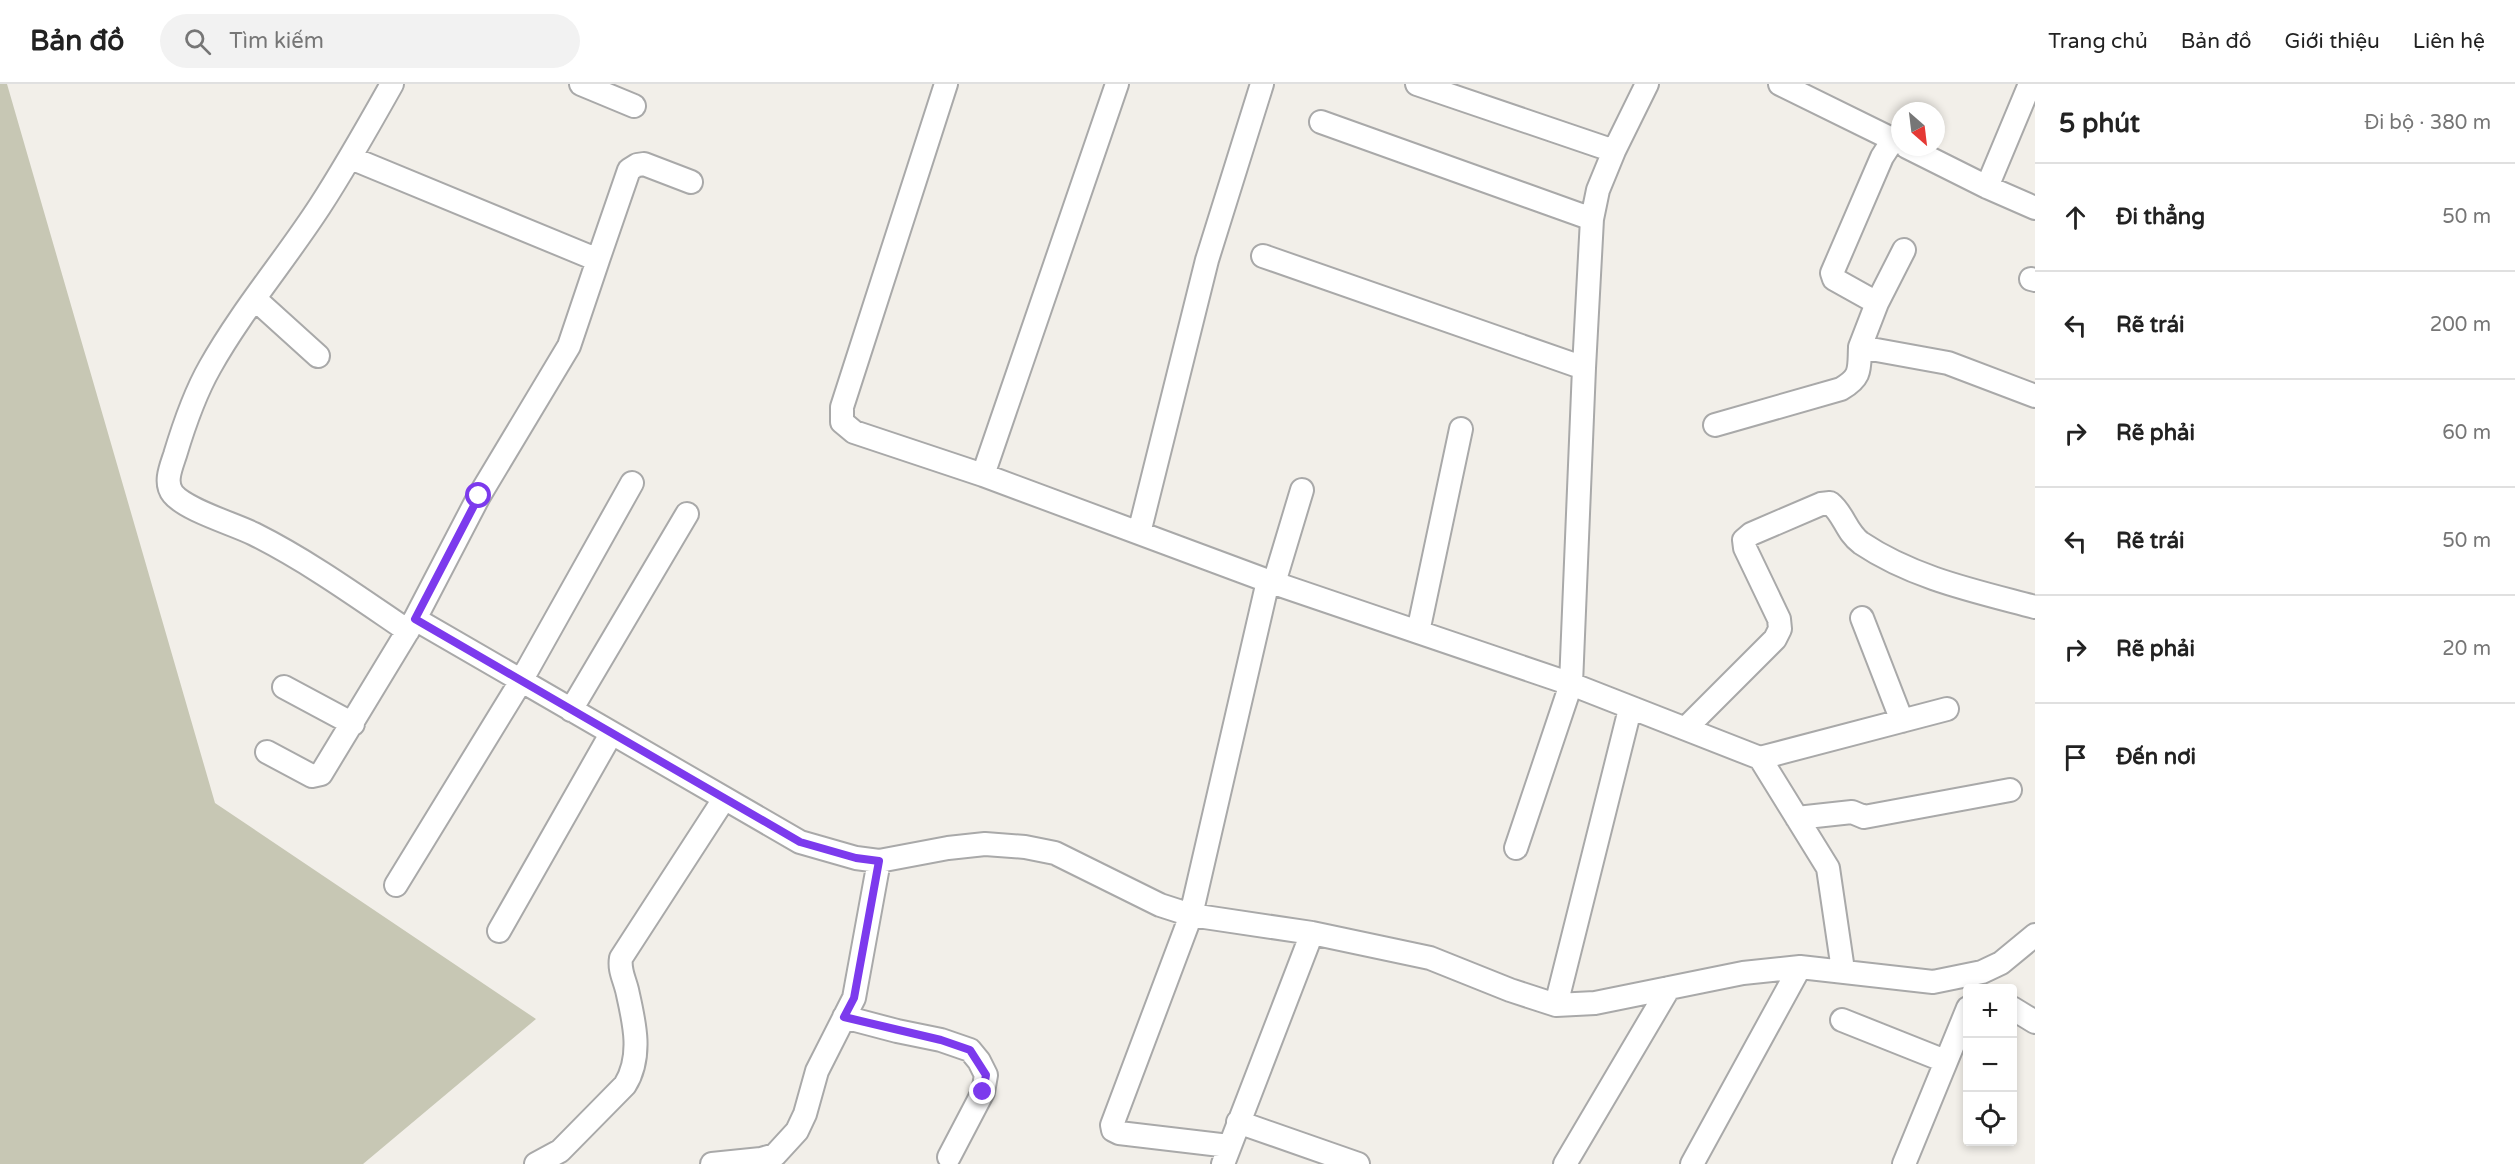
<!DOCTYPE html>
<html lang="vi">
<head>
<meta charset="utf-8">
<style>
	:root { --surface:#fff; --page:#f2f2f2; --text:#222; --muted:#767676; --line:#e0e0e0 }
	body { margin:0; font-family:"Varela Round",sans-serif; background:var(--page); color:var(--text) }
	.controls { position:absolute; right:18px; bottom:18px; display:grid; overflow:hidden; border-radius:6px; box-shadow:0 3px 9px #0003 }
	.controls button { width:54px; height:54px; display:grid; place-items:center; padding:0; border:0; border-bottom:2px solid var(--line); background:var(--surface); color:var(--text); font:30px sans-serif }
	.compass { position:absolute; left:1891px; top:18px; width:54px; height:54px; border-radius:50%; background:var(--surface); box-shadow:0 3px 9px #0003; rotate:152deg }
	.stop { position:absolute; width:18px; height:18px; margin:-14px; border:4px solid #7c3aed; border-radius:50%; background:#fff }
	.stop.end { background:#7c3aed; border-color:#fff; box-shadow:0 2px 6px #0008 }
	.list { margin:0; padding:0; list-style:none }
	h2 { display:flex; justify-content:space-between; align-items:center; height:78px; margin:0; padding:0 24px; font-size:26px }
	h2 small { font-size:20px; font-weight:400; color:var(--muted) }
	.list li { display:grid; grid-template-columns:39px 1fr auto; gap:18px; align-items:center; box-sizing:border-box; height:108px; padding:0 24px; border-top:2px solid var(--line) }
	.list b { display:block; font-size:22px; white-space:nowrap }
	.list em { font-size:20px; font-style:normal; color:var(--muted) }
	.icon { flex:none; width:33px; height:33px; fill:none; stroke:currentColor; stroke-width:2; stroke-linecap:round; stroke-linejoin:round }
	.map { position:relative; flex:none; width:2035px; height:1080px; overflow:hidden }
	header { display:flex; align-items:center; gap:36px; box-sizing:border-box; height:84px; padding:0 30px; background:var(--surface); border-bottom:2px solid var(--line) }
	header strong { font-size:28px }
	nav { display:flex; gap:33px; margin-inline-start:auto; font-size:21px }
	.search { width:420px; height:54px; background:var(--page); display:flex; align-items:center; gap:15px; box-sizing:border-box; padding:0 21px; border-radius:33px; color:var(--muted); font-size:22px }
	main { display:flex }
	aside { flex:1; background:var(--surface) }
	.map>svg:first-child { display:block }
	.construction { fill:#c7c7b4 }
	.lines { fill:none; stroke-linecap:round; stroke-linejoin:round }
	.minor-casing { stroke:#a9a9a9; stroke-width:26 }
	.minor { stroke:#fff; stroke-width:22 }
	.route { stroke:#7c3aed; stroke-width:8 }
</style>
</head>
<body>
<header>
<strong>Bản đồ</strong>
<div class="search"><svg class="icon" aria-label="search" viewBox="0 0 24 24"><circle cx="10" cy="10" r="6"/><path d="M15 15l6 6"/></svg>Tìm kiếm</div>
<nav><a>Trang chủ</a><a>Bản đồ</a><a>Giới thiệu</a><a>Liên hệ</a></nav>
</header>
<main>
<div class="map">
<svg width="2035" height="1080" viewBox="0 0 2035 1080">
	<rect width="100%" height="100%" fill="#f2efe9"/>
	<path class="construction" d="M0 0H7L215 719 536 935 363 1080H0Z"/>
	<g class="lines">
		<g class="minor-casing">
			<path id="minor" d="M392 0C369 41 346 82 320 122 285 176 242 226 210 283 194 311 184 341 175 371 171 383 164 399 173 410 186 426 234 440 254 450 308 477 358 513 408 547
				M581 0 634 22
				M946 0 842 323V338L854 348 983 391 1139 449
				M1262 0 1207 176 1139 449 1268 497 1571 600 1760 674 1828 784 1843 886
				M1417 0 1614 67
				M1780 0 1900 59
				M1321 38 1592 135
				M1907 63 1987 103 2035 124
				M351 74 598 176 569 262 479 412 415 535 800 758 856 774 879 777 948 764 985 760 1025 763 1055 769 1160 821 1191 831 1312 849 1430 874 1510 906 1556 921 1595 919 1743 889 1800 883 1933 898 1982 888 2001 879 2035 851
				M1987 103 2030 0
				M1904 166 1877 219 1860 263 1948 279 2035 312
				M1263 172 1584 284 1571 600 1516 764
				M598 176 629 86 637 81 644 80 691 98
				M2031 195 2035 196
				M255 215 318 272
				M1877 219 1834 195 1832 189 1882 73 1893 56
				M1584 284 1592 135 1598 106 1614 67 1647 0
				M1715 341 1841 305C1862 293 1859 285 1860 263
				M983 391 1117 0
				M1274 499 1302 406
				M1862 534 1902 637
				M1418 548 1461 345
				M284 603 353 640
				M571 626 687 430
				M1686 644 1775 555 1780 545 1779 535 1745 464 1744 456 1751 450 1821 420 1830 419C1844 430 1846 448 1861 459 1913 494 1975 507 2035 523
				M267 668 312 692 321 690 415 535
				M1760 674 1947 625
				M1797 734 1852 728 1864 733 2010 706
				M396 801 521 597 632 399
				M499 847 611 650
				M1556 921 1630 625
				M2012 924 2035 938
				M844 933 897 947 941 956 970 966 979 977 986 991 983 1008 949 1073
				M1842 936 1945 977
				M1238 1038 1358 1080
				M1229 1062 1119 1049 1113 1046 1112 1041 1191 831 1268 497
				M536 1080 560 1067 625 1001C643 972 634 937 627 906 624 894 619 886 621 874L724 715
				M712 1080 761 1075 775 1071 797 1047 805 1030 817 987 854 914 879 777
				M1223 1080 1312 849
				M1565 1080 1669 904
				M1692 1080 1800 883
				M1904 1080 1968 924"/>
		</g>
		<use href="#minor" class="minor"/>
	</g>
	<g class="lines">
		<path class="route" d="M479 412 415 535 800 758 856 774 879 777 854 914 844 933 941 956 970 966 986 991 983 1008"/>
	</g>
</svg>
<div class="controls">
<button>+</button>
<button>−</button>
<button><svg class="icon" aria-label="locate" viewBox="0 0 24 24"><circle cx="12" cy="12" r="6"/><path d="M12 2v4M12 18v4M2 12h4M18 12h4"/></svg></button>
</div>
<svg class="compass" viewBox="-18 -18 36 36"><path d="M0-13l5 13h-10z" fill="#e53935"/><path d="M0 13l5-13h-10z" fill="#767676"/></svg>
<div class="stop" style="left:479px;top:412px"></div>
<div class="stop end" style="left:983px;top:1008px"></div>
</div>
<aside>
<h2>5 phút<small>Đi bộ · 380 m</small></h2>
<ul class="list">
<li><svg class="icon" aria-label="ahead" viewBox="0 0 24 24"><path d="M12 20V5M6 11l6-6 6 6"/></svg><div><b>Đi thẳng</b></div><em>50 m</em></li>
<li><svg class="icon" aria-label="left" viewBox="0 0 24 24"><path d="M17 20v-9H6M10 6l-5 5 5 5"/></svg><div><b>Rẽ trái</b></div><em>200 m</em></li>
<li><svg class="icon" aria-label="right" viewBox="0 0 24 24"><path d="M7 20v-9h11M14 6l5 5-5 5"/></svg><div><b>Rẽ phải</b></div><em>60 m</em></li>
<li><svg class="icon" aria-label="left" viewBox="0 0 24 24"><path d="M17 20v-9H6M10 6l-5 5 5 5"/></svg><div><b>Rẽ trái</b></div><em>50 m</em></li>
<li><svg class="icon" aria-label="right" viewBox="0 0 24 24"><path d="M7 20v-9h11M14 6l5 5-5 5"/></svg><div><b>Rẽ phải</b></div><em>20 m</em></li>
<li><svg class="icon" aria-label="arrive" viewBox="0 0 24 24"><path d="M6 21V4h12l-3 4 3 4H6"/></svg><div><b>Đến nơi</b></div></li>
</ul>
</aside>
</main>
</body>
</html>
